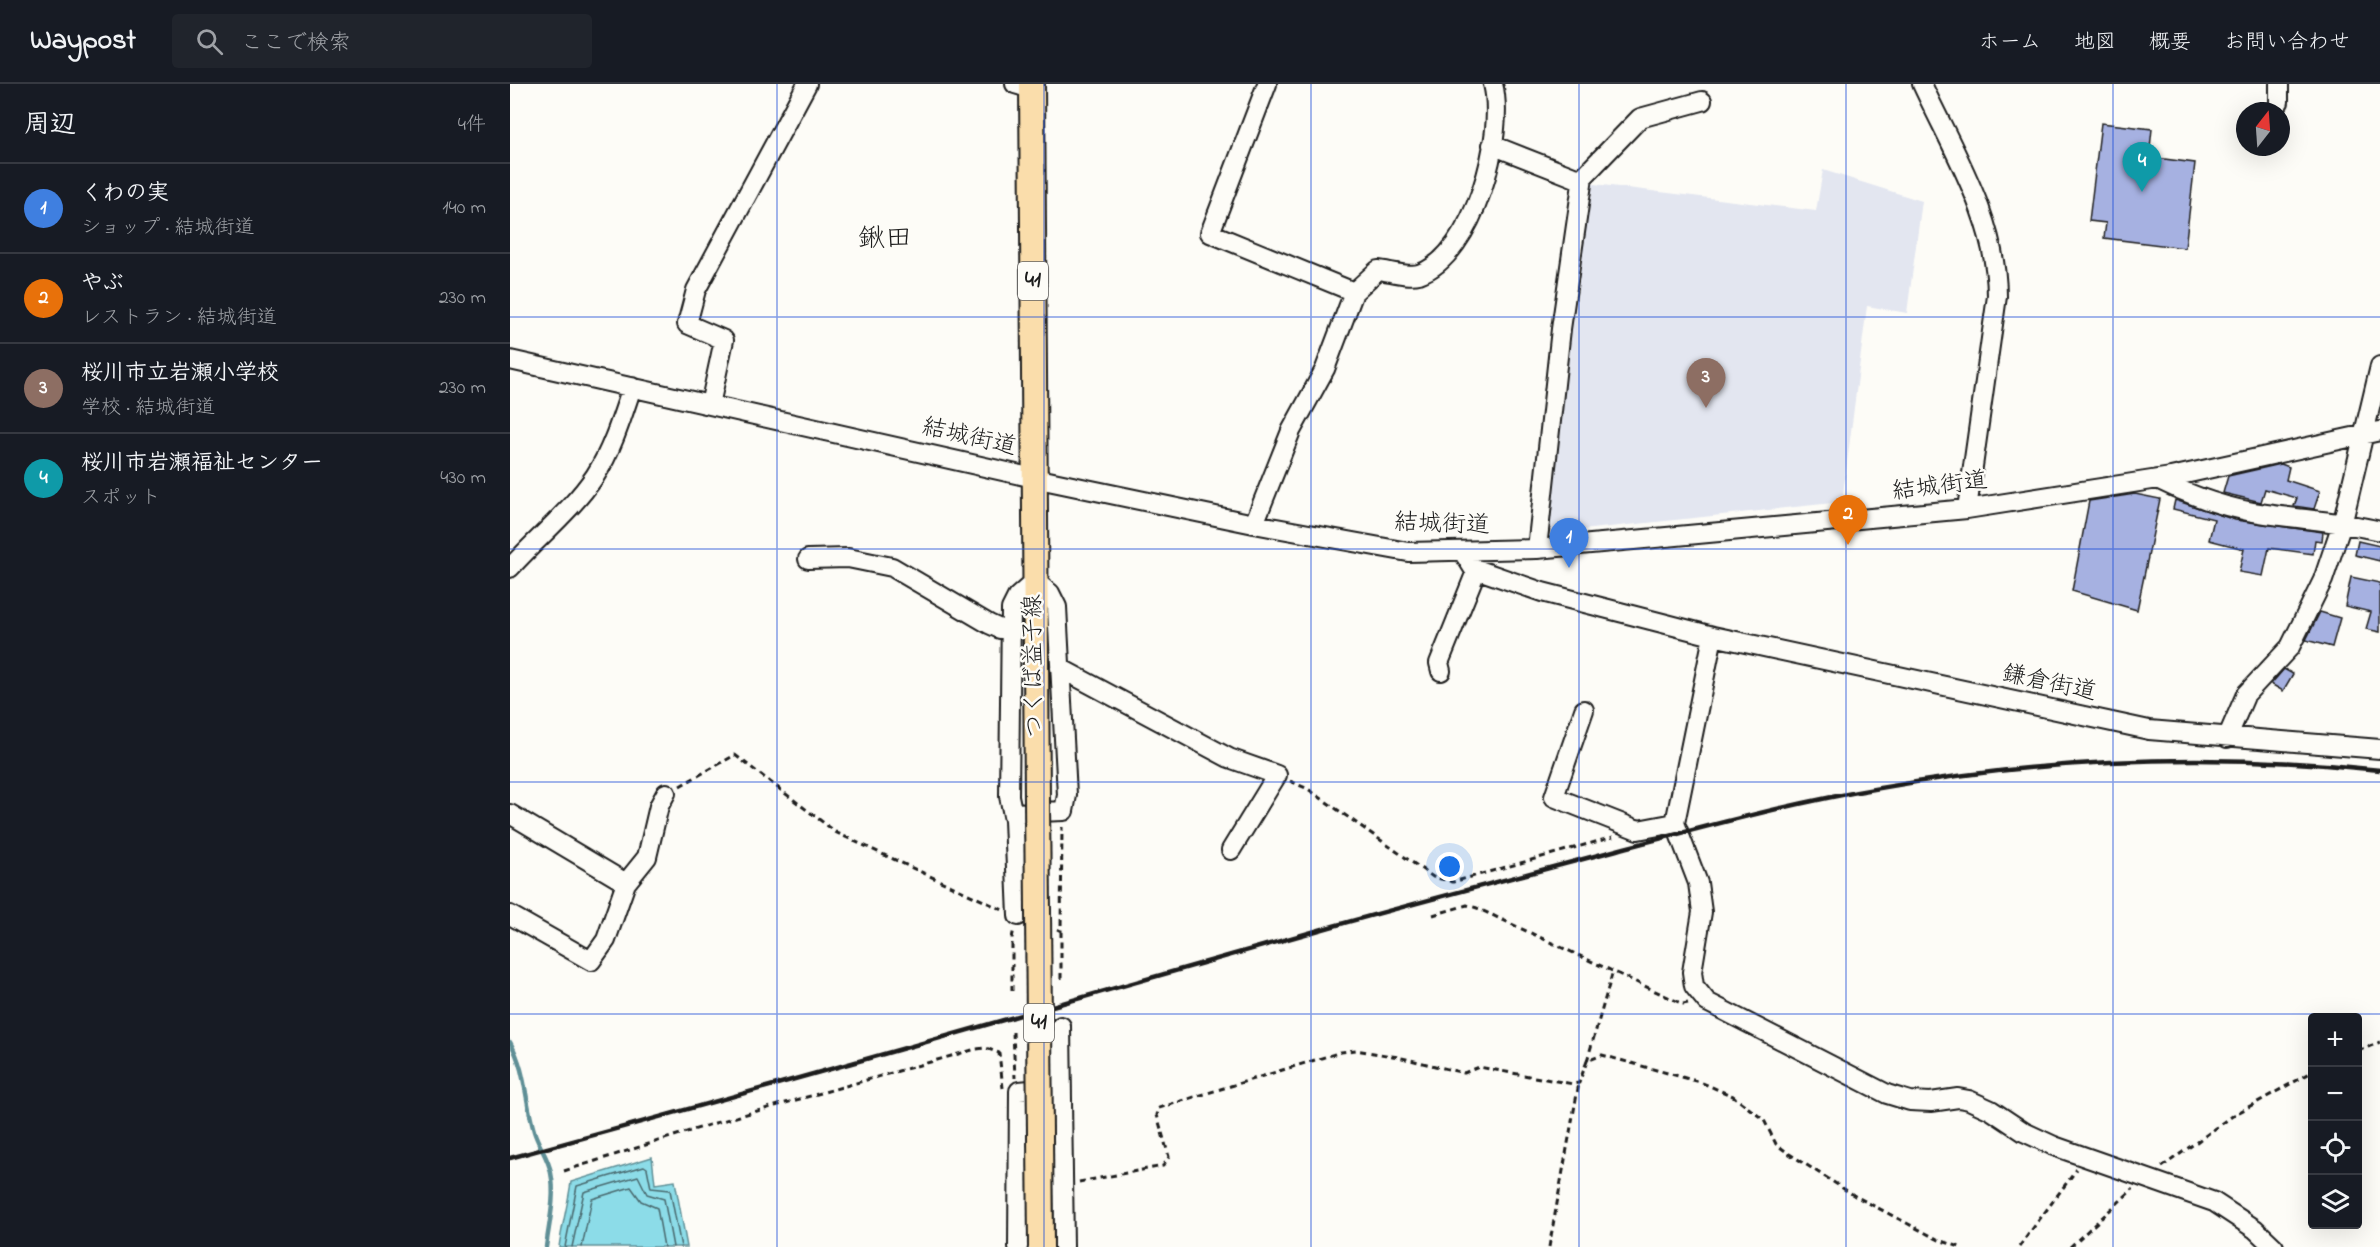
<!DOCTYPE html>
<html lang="ja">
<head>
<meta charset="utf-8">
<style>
	:root { --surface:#171b24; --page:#20242c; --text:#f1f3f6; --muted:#9ea1a6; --line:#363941; --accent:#0b8043 }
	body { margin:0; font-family:"Indie Flower","Klee One",sans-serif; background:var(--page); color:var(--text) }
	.controls { position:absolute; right:18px; bottom:18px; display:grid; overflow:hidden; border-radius:6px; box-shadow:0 6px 24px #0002 }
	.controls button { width:54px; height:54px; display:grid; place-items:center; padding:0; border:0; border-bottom:2px solid var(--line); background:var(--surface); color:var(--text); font:30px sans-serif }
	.compass { position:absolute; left:1726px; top:18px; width:54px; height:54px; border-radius:50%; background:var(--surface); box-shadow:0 6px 24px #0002; rotate:17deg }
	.you { position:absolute; left:940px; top:783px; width:21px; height:21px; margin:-15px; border:4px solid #fff; border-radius:50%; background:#1a73e8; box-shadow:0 0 0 9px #1a73e833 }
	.badge { display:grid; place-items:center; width:39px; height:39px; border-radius:50%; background:var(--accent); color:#fff; font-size:20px; font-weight:700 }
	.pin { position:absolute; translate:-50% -50px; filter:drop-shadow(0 2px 3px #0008) }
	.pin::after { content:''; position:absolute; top:32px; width:21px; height:18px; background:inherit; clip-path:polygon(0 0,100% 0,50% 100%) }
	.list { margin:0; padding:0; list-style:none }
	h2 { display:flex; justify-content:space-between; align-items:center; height:78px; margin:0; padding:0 24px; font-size:26px }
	h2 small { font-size:20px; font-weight:400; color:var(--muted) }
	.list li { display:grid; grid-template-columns:39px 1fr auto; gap:18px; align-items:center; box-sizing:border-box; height:90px; padding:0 24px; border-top:2px solid var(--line) }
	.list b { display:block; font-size:22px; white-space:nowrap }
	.list p { margin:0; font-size:20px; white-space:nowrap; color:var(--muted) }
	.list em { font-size:20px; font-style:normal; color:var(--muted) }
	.icon { flex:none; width:33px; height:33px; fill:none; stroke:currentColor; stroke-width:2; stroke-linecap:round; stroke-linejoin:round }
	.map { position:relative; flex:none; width:1870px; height:1163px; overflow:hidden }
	header { display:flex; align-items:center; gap:36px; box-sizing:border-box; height:84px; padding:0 30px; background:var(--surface); border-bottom:2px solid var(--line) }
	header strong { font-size:28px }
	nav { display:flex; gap:33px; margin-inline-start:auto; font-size:21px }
	.search { width:420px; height:54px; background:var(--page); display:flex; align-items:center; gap:15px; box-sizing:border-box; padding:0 21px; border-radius:6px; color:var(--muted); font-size:22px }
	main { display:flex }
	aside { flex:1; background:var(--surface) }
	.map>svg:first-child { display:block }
	.built { fill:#e3e6f0 }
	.water { fill:#8cdce8; stroke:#5f8f96; stroke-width:1.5 }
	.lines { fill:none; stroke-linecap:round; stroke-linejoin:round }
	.shore { stroke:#49696e; stroke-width:1.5 }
	.stream { stroke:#5f8f96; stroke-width:4.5 }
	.building { fill:#a6b1e1; stroke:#1c1c1c; stroke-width:1.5 }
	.minor-casing { stroke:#1c1c1c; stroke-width:22 }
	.major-casing { stroke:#1c1c1c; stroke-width:28 }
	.path { stroke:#1c1c1c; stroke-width:3; stroke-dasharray:6 4.5; stroke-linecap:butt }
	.minor { stroke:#fdfcf7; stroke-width:18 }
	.major { stroke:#faddab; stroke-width:24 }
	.rail { stroke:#1c1c1c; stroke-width:4.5 }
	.major-bridge-casing { stroke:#1c1c1c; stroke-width:28; stroke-linecap:butt }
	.major-bridge { stroke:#faddab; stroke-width:24 }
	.grid { fill:none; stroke:#1d4ed8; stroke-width:1.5; stroke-opacity:0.55 }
	.labels { text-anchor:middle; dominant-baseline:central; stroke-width:5; stroke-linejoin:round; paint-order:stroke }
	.shield { fill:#fdfcf7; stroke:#605f5e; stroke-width:1.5 }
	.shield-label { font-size:22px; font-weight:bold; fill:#1c1c1c }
	.street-label { font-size:24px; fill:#1c1c1c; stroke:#fdfcf7 }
	.quarter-label { font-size:27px; fill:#1c1c1c; stroke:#fdfcf7 }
</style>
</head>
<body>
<header>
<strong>Waypost</strong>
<div class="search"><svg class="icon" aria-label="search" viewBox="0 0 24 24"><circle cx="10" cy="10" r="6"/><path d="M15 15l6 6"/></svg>ここで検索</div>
<nav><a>ホーム</a><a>地図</a><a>概要</a><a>お問い合わせ</a></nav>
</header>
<main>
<aside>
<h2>周辺<small>4件</small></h2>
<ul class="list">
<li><span class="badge" style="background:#3f7fe0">1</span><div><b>くわの実</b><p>ショップ · 結城街道</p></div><em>140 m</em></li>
<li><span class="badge" style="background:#e8710a">2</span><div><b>やぶ</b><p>レストラン · 結城街道</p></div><em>230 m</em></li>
<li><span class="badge" style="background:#8d6e63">3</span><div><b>桜川市立岩瀬小学校</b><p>学校 · 結城街道</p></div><em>230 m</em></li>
<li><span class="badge" style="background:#0f9aa8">4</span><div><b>桜川市岩瀬福祉センター</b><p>スポット</p></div><em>430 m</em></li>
</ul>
</aside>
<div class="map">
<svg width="1870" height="1163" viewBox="0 0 1870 1163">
	<rect width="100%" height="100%" fill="#fdfcf7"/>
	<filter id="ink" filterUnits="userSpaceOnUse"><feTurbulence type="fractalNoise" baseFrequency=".0167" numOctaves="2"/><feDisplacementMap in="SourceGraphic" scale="12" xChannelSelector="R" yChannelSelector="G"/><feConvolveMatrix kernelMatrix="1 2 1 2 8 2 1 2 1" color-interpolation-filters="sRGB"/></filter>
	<g filter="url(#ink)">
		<path class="built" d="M1313 86 1412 117 1397 229 1357 222 1332 418 1034 450 1076 99 1306 127Z"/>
		<path class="water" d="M142 1073 145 1100 165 1097 177 1163H49C52 1141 58 1120 61 1098Z"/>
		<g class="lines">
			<path class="shore" d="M55 1163 67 1102 134 1082 137 1084 141 1104 160 1106 171 1163
				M62 1163 74 1108 128 1092 137 1110 154 1115 163 1163
				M72 1163 82 1115 121 1103 131 1117 147 1124 154 1163"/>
			<path class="stream" d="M0 958C16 986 15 1017 24 1047 28 1061 39 1075 41 1089 46 1112 39 1140 36 1163"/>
		</g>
		<path class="building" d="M1591 39 1642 45 1639 73 1685 79 1675 164 1594 154 1596 139 1579 137Z
			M1771 380 1779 383 1776 396 1810 407 1804 425 1784 422 1787 414 1755 405 1751 418 1713 409 1718 392Z
			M1625 410 1650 415 1627 526 1562 507 1579 417Z
			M1665 416 1725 436 1813 448 1812 457 1805 456 1803 470 1759 464 1753 492 1729 488 1734 465 1699 456 1704 435 1663 425Z
			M1848 457 1870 462V477L1845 471Z
			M1841 493 1870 499V548L1856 545 1861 528 1835 522Z
			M1810 528 1830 534 1822 563 1796 556Z
			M1774 585 1783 590 1773 607 1761 600Z"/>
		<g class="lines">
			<g class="minor-casing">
				<path id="minor" d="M505 0 522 5
					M757 0 700 149 844 208
					M1412 0C1443 67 1487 136 1487 212L1457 425
					M1769 18V0
					M982 61 1066 94 1073 93 1130 34 1192 17
					M0 276 524 394 744 440 898 468 1027 465 1457 425 1661 393 1870 347
					M200 321 214 256 177 240 186 206 297 0
					M1647 395C1681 412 1718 425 1756 430 1796 436 1830 437 1870 447
					M744 440 781 347 815 285 844 208 868 186C879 187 898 193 909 190 964 171 996 51 983 0
					M1027 465 1051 245 1073 93
					M953 468 963 484 1032 508 1203 552 1639 646 1870 665
					M298 475 338 474 382 483 479 540 490 545H501
					M0 484C28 453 62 426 85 392 102 366 112 333 122 303
					M1203 552 1165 739 1188 799 1192 828 1182 888 1184 902 1197 918 1377 1010 1400 1017 1421 1018 1448 1014 1459 1016 1481 1026 1514 1048 1544 1062 1704 1118 1745 1145 1764 1163
					M550 584 719 674 767 691 721 766
					M931 587 929 579 967 485
					M1074 626 1044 713 1128 746 1165 739
					M1717 654 1736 610 1780 563 1813 496 1833 437 1870 282
					M503 729 554 727 557 711 547 523 540 509 525 497 507 513 501 525 499 712 504 736 508 832
					M0 730 116 799
					M0 831 81 877 96 856 116 799 137 773 149 722 156 709
					M551 942 554 1163
					M508 1163 509 1007 542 1004"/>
			</g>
			<g class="major-casing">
				<path id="major" d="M522 0 527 716"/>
			</g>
			<path class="path" d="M780 697 798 705 923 793 943 798 1103 753
				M170 702 225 671 327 749 493 826
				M923 831 957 821 967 824 1173 920 1178 919
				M547 845 551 847 552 743
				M551 895V847
				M502 907V854L504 845
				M503 948 505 994
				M1848 967 1870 958
				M1077 977 1103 887
				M1652 1083 1724 1031 1802 988
				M54 1087 205 1039 466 965 476 964 489 969 493 1004
				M569 1098 653 1082 659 1073 647 1031 649 1024 831 968 846 966 888 973 954 989 969 983 1063 1000 1069 999 1077 977 1092 971 1190 998 1223 1012 1254 1036 1266 1060 1278 1069 1345 1112 1429 1156 1450 1163
				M1039 1163 1069 999
				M1509 1163 1567 1085
				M1560 1163 1623 1105"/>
			<use href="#minor" class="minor"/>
			<use href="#major" class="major"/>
			<path class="rail" d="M0 1074C277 999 551 919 827 841 920 815 1014 791 1107 766 1194 743 1281 719 1370 704 1535 675 1704 668 1870 686"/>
			<g class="major-bridge-casing">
				<path id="major-bridge" d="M527 716 531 1163"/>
			</g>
			<use href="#major-bridge" class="major-bridge"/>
		</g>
	</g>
	<path class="grid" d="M267 0V1163M534 0V1163M801 0V1163M1069 0V1163M1336 0V1163M1603 0V1163M0 233H1870M0 465H1870M0 698H1870M0 930H1870"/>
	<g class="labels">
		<g class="shield">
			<rect x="508" y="178" width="30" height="38" rx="4.5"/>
			<rect x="514" y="920" width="30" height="38" rx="4.5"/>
		</g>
		<g class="shield-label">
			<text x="523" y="197">41</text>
			<text x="529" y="939">41</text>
		</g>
		<g class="street-label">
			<text transform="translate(459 354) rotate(13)">結城街道</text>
			<text transform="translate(1430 403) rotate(-7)">結城街道</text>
			<text transform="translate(932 441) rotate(2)">結城街道</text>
			<text transform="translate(525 582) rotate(-91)">つくば益子線</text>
			<text transform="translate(1539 600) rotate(12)">鎌倉街道</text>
		</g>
		<g class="quarter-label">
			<text x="375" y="155">鍬田</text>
		</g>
	</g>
</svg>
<div class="controls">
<button>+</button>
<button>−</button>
<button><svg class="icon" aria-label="locate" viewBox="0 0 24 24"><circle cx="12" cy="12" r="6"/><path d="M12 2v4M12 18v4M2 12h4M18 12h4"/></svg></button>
<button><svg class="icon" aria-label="layers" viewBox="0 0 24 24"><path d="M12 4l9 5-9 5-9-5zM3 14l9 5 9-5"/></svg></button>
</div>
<svg class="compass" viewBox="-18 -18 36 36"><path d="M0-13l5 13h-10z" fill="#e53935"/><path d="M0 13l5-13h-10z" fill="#9ea1a6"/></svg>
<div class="you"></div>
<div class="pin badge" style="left:1059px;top:484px;background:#3f7fe0">1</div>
<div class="pin badge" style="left:1338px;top:461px;background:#e8710a">2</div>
<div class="pin badge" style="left:1196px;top:324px;background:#8d6e63">3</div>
<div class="pin badge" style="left:1632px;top:108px;background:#0f9aa8">4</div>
</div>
</main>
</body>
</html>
